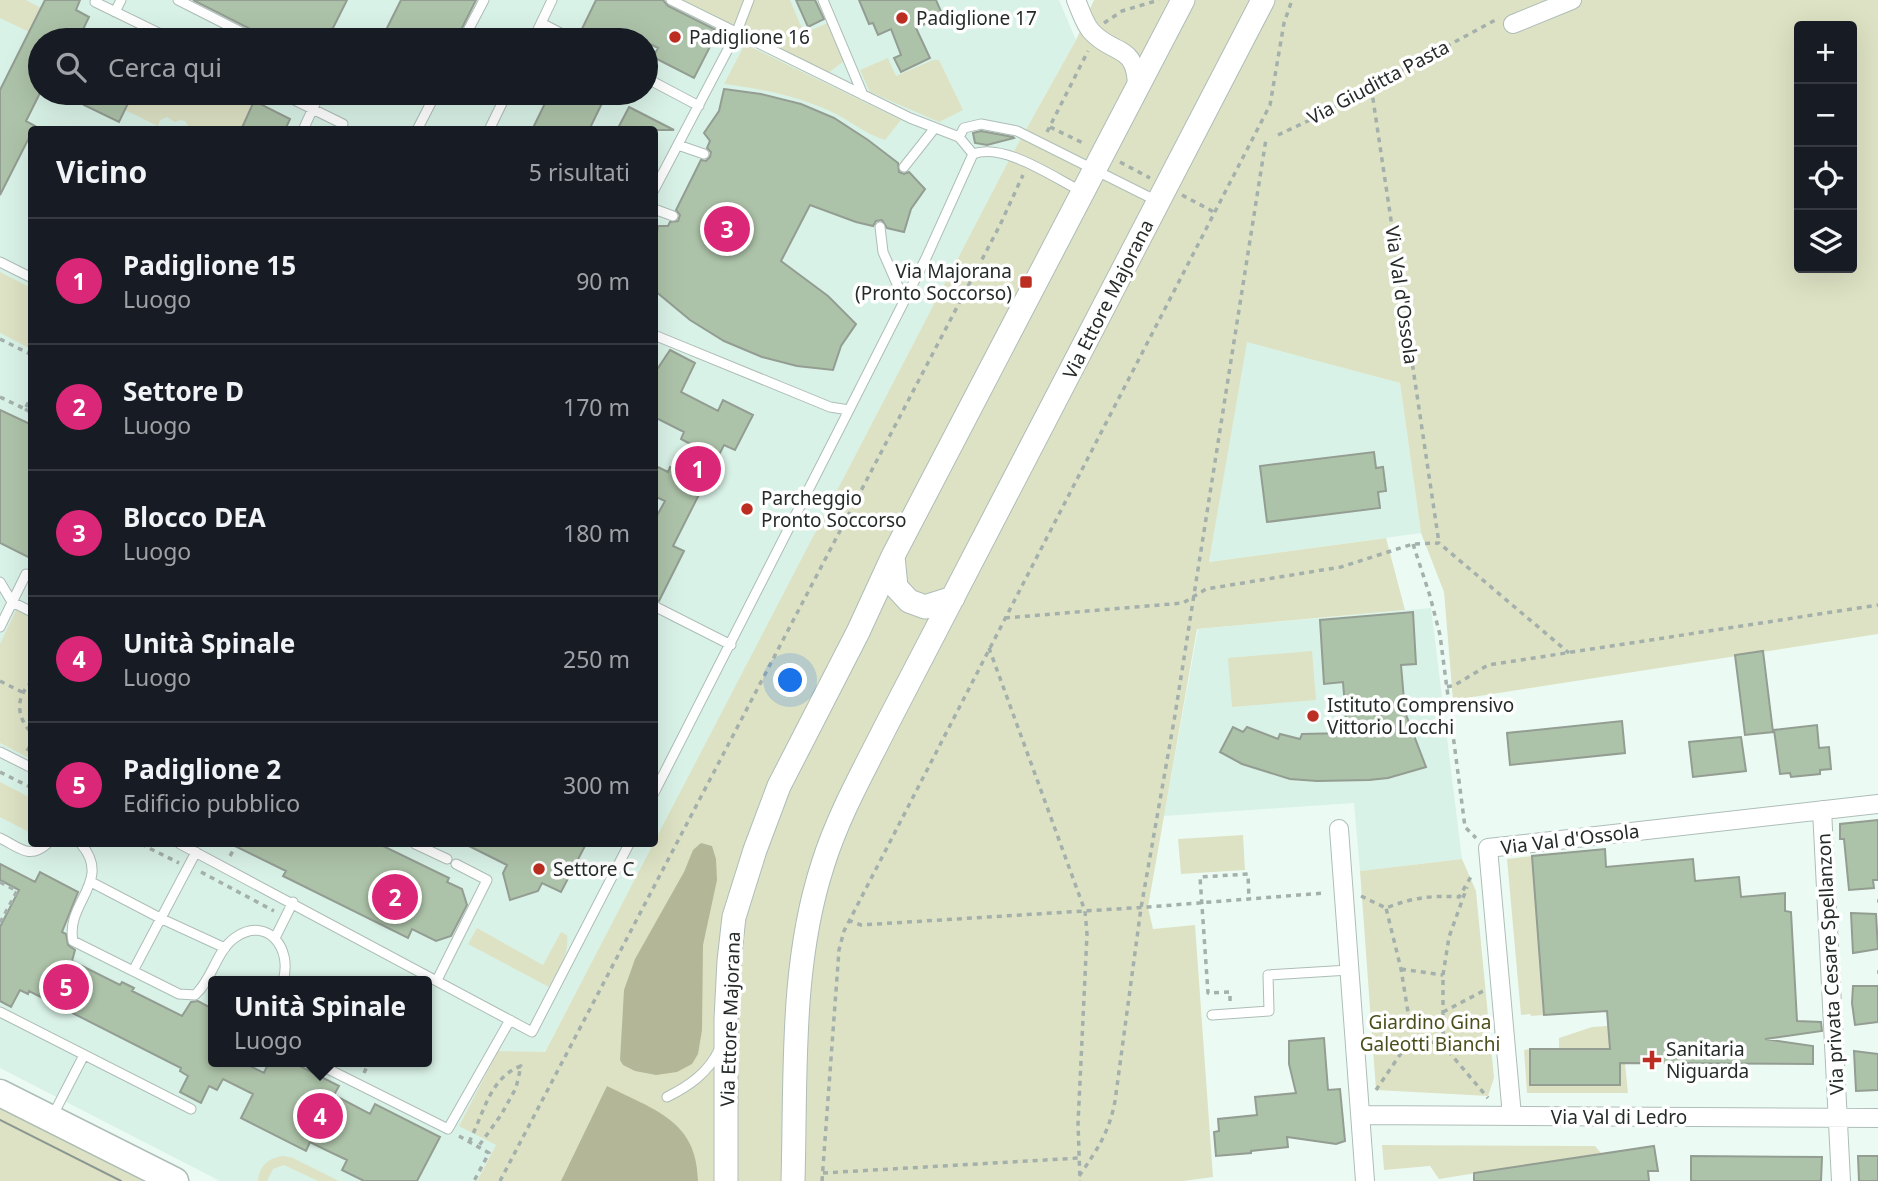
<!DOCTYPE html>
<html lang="it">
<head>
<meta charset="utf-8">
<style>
	:root { --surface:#171b24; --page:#20242c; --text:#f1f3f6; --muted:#9ea1a6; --line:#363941; --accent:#db2777 }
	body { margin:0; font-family:"Noto Sans",sans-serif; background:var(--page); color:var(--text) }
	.controls { position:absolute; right:21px; top:21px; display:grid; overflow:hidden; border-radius:7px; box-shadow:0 7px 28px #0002 }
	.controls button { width:63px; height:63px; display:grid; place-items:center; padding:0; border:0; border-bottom:2px solid var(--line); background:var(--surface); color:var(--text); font:35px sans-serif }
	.you { position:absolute; left:791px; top:681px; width:24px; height:24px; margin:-18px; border:5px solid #fff; border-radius:50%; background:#1a73e8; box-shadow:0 0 0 10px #1a73e833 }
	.badge { display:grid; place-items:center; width:46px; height:46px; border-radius:50%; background:var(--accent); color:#fff; font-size:23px; font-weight:700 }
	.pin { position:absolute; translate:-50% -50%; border:4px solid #fff; box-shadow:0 2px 7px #0006 }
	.popup { position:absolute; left:208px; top:976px; width:224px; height:91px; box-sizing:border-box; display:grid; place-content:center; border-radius:7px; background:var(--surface); filter:drop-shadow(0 2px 5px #0005); font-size:23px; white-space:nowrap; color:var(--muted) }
	.popup b { font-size:26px; color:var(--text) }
	.popup::after { content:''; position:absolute; left:50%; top:100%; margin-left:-14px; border:14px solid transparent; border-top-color:var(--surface) }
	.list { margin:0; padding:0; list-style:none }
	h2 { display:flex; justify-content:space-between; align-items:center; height:91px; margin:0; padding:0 28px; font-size:30px }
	h2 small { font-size:23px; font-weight:400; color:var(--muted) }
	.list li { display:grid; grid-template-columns:46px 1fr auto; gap:21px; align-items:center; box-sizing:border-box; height:126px; padding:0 28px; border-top:2px solid var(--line) }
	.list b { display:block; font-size:26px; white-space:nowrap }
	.list p { margin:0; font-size:23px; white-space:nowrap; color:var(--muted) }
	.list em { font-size:23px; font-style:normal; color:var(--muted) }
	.icon { flex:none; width:38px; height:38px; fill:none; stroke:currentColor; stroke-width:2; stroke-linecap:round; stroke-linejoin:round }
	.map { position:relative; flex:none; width:1878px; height:1181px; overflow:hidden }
	.search { position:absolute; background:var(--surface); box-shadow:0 7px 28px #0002; left:28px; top:28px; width:630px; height:77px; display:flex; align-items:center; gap:18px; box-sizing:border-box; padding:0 24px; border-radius:38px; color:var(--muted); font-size:26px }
	.panel { position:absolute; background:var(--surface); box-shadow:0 7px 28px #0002; left:28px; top:126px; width:630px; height:721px; border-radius:7px }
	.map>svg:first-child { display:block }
	.built { fill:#d9f2e7; fill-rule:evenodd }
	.green { fill:#dee2c4; fill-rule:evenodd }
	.forest { fill:#b3b798 }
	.building { fill:#adc3a9; stroke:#939d92; stroke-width:2 }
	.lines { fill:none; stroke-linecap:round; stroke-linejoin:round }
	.service-casing { stroke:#aebdb7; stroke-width:11 }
	.minor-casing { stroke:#aebdb7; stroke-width:20 }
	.tertiary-casing { stroke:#aebdb7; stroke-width:25 }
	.secondary-casing { stroke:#aebdb7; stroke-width:29 }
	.path { stroke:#a4b0ab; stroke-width:3.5; stroke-dasharray:5 5; stroke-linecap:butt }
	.service { stroke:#fff; stroke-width:9 }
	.minor { stroke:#fff; stroke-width:18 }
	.tertiary { stroke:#fff; stroke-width:23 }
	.secondary { stroke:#fff; stroke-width:26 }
	.tram { stroke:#8c9793; stroke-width:2 }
	.poi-dot { fill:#bc2e21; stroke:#fff; stroke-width:2.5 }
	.labels { text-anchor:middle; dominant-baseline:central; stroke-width:7; stroke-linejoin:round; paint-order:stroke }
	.poi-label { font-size:19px; fill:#252b29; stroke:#fff; text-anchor:start }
	.street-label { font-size:19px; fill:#252b29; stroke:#fff }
	.park-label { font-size:19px; fill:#4b4f1b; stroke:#fff }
</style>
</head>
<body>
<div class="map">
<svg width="1878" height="1181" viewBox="0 0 1878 1181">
	<rect width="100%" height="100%" fill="#ebfbf4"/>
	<path class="built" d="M0 0H1059L1076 40 1010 158 655 842 654 130H32V844H654L477 1181H220L0 1068ZM40 40H646V93H40ZM213 981H427V1062H213Z
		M1246 341 1400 383 1421 533 1209 562Z
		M1431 608 1462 859 1360 871 1354 803 1164 816 1198 629Z"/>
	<path class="green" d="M0 0H26L41 8 29 32 0 18Z
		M677 0H746L735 31Z
		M752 0H790L804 33 828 23 844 61 827 74 737 34Z
		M1094 0H1878V634L1453 700 1444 592 1421 533 1400 383 1247 342 1209 562 1386 538 1405 610 1197 629 1148 907 1153 929 1195 925 1213 1177 1183 1181H477L496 1145 459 1126 498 1051 545 1052 1010 158 1076 40ZM1799 26H1852V268H1799Z
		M745 44 901 120 885 140C866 134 853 123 836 114 801 97 763 89 724 84Z
		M888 58 896 76 933 60H939L963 110 939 122 870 92 860 70Z
		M133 93H237L254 101 241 129H190L185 121 180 120 175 122 167 117 160 120 158 126 125 110Z
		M0 272 31 288V349L0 333Z
		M16 610 31 618V759L0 743V644Z
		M1312 651 1316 700 1232 707 1228 658Z
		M0 782 31 798V833L0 817Z
		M1243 835 1245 870 1181 874 1178 839Z
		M1532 856 1544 1015 1531 1016 1530 1014 1521 1015 1507 859Z
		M1462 859 1476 891 1494 1078 1488 1096 1376 1090 1360 871Z
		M477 928 543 965 561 932 567 935C570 954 558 970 549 987L468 944Z
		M1621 1025 1628 1093H1527L1524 1050 1530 1049V1085L1559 1049V1038L1592 1027Z
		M0 1104 151 1181H0Z
		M1382 1145 1595 1146 1601 1153 1439 1179 1430 1166 1384 1170Z
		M284 1156 293 1158 339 1181H318L284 1165 273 1169 267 1181H258C259 1166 269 1157 284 1156Z"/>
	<path class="forest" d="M701 843 712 846 716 859 717 880 703 945 702 1030 698 1054 692 1064 677 1072 656 1075 635 1071 623 1065 620 1060 624 990 635 959 684 872 693 850Z
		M607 1086C654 1110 697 1120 698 1181H561Z"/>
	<path class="building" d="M45 0H80L76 10 89 17 78 40H40V93L26 121 35 126 0 195V90Z
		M193 0H347L327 40H268L260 34Z
		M401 0H476L456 40H381Z
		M596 0H663L668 6 718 31 694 78 653 57 658 48 630 34 627 40H581L579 35Z
		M796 0H815L824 19 808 27Z
		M859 0H936L943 16 916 28 930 58 901 72 894 58 901 55 891 29 878 35 873 23 869 24Z
		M724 89 761 94 801 104 834 118 868 140 898 163 899 172 904 174 909 172 925 189 911 209 904 232 887 228 882 220 876 221 873 226 856 222 810 205 781 261 828 296 856 324 841 346 833 370 797 366 762 357 724 341 690 320 654 290V251L658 226H668L670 222 678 221 680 215 676 210 701 160 706 161 710 157 711 152 707 148 710 141 704 133 719 111Z
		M90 93H133L119 122 84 105Z
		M550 93H607L589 130H532Z
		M254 101 290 119 285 130H241Z
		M629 107 674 130H617Z
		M981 131 1013 137 1014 138 987 145 975 143 973 133Z
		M670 350 695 363 681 392 718 411 723 400 753 415 735 450 724 445 673 546 684 551 659 601 654 599V521L665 501 654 496V465L668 472 670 467 683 473 696 447 681 439 684 432 654 417V374Z
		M0 410 32 425V559L0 543Z
		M1374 452 1376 468 1383 467 1386 491 1378 492 1380 508 1267 522 1260 466Z
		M1413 612 1416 664 1401 665 1405 712 1426 767 1388 778 1369 780 1317 781 1290 779 1242 764 1220 752 1233 727 1243 732 1247 727 1278 739 1280 734 1300 739 1302 734 1347 733 1343 682 1324 684 1320 620Z
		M1763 651 1773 732 1745 735 1735 655Z
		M1622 721 1625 753 1510 765 1507 733Z
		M1817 725 1819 748 1829 747 1831 769 1820 770V774L1791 777 1790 773 1780 774 1774 730Z
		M1741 737 1746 771 1693 777 1689 742Z
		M1878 820V880H1873L1874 888 1849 890 1844 839H1840V824Z
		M231 844H379L449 878 447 882 462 889 467 905 451 936 436 941 412 929 408 938 283 876 286 871Z
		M465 844H586L561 892 542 883 538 891 510 900 503 873 507 865Z
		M1605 849 1606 867 1693 859 1695 881 1739 877 1741 897 1785 893V911L1791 912 1797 1021 1821 1022 1822 1031 1765 1039 1813 1046V1064L1620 1063V1085H1530V1049H1610L1607 1011 1544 1015 1532 856Z
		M0 864 35 882 40 872 78 892 62 932 66 934 68 945 75 950 72 961 120 985 122 982 134 988 132 991 182 1016 191 1002 198 1001 213 1009V1062H242L264 1073 269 1062H292L339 1086 334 1095 370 1114 375 1104 440 1137 417 1181H364L342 1170 347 1160 328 1151 310 1142 306 1151 241 1118 253 1094 223 1079 217 1090 209 1086 201 1103 180 1092 188 1076 180 1071 181 1068 29 991 28 994 20 990 11 1007 0 1001V927L19 890 0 880Z
		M1851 913 1876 914 1878 949 1853 953Z
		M1853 986H1878V1022L1855 1025 1852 1003Z
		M1324 1038 1328 1090 1340 1089 1345 1141 1336 1144 1287 1137 1288 1147 1251 1151V1153L1216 1156 1214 1132 1219 1131 1218 1119 1257 1115 1255 1097 1296 1093 1289 1064V1041Z
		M1854 1051 1878 1054V1090L1856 1091Z
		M1654 1146 1658 1171H1648L1649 1181H1474V1173Z
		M1691 1156 1822 1157 1821 1181H1691Z
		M1858 1156H1878V1181H1859Z"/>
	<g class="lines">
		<g class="service-casing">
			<path id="service" d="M178 0 257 40
				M671 0 910 118 959 137
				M823 0 863 95
				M95 2 173 40
				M115 12 121 0
				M541 23 574 40
				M463 40 484 0
				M533 40 552 0
				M646 78 699 106
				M280 93 343 124
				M303 130 320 93
				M417 130 436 93
				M489 130 507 93
				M678 145 704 154
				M904 167 934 129
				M654 190 736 34 749 0
				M1083 192C1054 178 1004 142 973 154L959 137 964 128 981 124 1017 131 1157 201
				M654 209 673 216
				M880 227 883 252 904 300
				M0 262 32 278
				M654 335 830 407 849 410 926 258 973 154
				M0 582 12 602 32 612
				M654 606 731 645
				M0 627 26 574 32 577
				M0 752 32 768
				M654 793 849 410
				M0 838C19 847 29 860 47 844
				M81 844C113 881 65 903 73 941L179 994 195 995C213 979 216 950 236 937 267 916 293 948 283 981
				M180 844 532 1032 629 844
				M415 844 447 859
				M91 882 162 919 225 948
				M275 938 293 902
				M133 971 196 852
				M437 980 487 880 456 864
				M0 1012 191 1109
				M1212 1015 1269 1011 1268 975 1349 970
				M314 1062 448 1129 510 1020
				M667 1097C689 1086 708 1073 719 1050
				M53 1115 84 1055"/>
		</g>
		<g class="minor-casing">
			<path id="minor" d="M1076 0C1080 9 1084 23 1091 31 1113 56 1137 43 1137 88
				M1513 24 1572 0
				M1822 810 1841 1181
				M1339 829 1365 1181
				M1360 1115 1878 1118
				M1512 1116 1488 848 1878 804"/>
		</g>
		<g class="tertiary-casing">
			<path id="tertiary" d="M893 556 896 587 909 601 925 607 953 598
				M726 1181V1019L729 961 734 917 755 850 779 786 858 632 893 556 1183 0
				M793 1181C796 1076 790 965 823 864 838 816 863 772 885 728L1263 0"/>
		</g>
		<g class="secondary-casing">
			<path id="secondary" d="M0 1093 175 1181"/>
		</g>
		<path class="path" d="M1104 23 1122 11 1159 0
			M1368 89 1373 99 1439 543
			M1050 127 1085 144
			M1047 132 1088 51
			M1278 135 1312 119 1499 18
			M1120 162 1150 178
			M1182 195 1214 212
			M0 339 32 355
			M0 397 25 409 32 395
			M25 409 32 413
			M1413 544 1430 596 1440 635 1465 827 1476 838
			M1005 618 1183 603 1206 589 1341 567 1413 544 1439 543 1569 653
			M989 648 1085 911 1087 934 1078 1124 1080 1181
			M0 681 22 692
			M32 682C15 696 16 718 32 733
			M1447 687 1455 685 1488 665 1878 605
			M27 751 32 743
			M0 772 32 788
			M141 844 179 863
			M230 856 237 844
			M201 872 274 911
			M0 882 17 891 0 923
			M1361 896 1386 908C1411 898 1432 895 1459 897L1472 875
			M1877 901H1878
			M848 920 861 925 1148 907 1324 893
			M1401 969 1443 975
			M1877 972H1878
			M1230 1001V992L1208 993 1200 877 1248 874 1249 899
			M1443 1012 1485 990
			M1412 1037 1443 1045 1488 1098
			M1443 1045V975L1449 937 1467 887
			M364 1073 369 1062
			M1376 1090 1412 1037 1401 969 1386 908
			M459 1136 489 1153 474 1181
			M469 1142C484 1114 489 1078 521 1066L516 1088 501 1115 478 1147
			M823 1173 1079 1158
			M1079 1176C1097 1150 1109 1133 1115 1101L1141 908 1175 715 1266 139
			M500 1181 1000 225 1023 175
			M822 1181 839 950 844 931 1270 105 1284 23 1292 0"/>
		<use href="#service" class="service"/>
		<use href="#minor" class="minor"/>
		<use href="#tertiary" class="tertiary"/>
		<use href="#secondary" class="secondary"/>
		<path class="tram" d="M0 1120 121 1181"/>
	</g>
	<g class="poi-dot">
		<circle cx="902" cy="18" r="7"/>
		<circle cx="675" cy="37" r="7"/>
		<rect x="1019" y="275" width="14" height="14" rx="3.5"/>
		<circle cx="747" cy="509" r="7"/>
		<circle cx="1313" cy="716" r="7"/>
		<circle cx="539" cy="869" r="7"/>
		<path d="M1648.5 1049.5h7v7h7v7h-7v7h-7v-7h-7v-7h7z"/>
	</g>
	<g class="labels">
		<g class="poi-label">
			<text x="916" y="18">Padiglione 17</text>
			<text x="689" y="37">Padiglione 16</text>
			<text x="1012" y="271" text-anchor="end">Via Majorana<tspan x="1012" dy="22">(Pronto Soccorso)</tspan></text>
			<text x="761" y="498">Parcheggio<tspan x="761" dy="22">Pronto Soccorso</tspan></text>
			<text x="1327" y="705">Istituto Comprensivo<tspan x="1327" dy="22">Vittorio Locchi</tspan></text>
			<text x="553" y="869">Settore C</text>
			<text x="1666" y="1049">Sanitaria<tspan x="1666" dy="22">Niguarda</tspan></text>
		</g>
		<g class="street-label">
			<text transform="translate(1378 82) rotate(-28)">Via Giuditta Pasta</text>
			<text transform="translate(1402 295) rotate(82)">Via Val d'Ossola</text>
			<text transform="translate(1108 299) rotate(-63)">Via Ettore Majorana</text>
			<text transform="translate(1570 839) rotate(-7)">Via Val d'Ossola</text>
			<text transform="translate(1830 964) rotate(-93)">Via privata Cesare Spellanzon</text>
			<text transform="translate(730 1019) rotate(-88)">Via Ettore Majorana</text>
			<text x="1619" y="1117">Via Val di Ledro</text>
		</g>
		<g class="park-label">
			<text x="1430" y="1022">Giardino Gina<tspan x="1430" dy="22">Galeotti Bianchi</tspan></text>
		</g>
	</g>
</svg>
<div class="controls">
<button>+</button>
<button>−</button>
<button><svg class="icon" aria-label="locate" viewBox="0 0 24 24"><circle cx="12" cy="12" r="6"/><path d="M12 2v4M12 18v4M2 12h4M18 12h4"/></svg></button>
<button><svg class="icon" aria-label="layers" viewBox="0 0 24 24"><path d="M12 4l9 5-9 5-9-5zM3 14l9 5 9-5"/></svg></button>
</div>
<div class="you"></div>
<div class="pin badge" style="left:698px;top:469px">1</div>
<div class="pin badge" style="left:395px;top:897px">2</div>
<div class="pin badge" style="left:727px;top:229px">3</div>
<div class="pin badge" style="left:320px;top:1116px">4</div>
<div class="popup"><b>Unità Spinale</b>Luogo</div>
<div class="pin badge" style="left:66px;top:987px">5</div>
<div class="search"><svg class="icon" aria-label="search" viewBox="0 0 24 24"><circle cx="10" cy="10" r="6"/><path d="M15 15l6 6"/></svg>Cerca qui</div>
<section class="panel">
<h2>Vicino<small>5 risultati</small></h2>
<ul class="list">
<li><span class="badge">1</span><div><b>Padiglione 15</b><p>Luogo</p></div><em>90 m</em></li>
<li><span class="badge">2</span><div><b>Settore D</b><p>Luogo</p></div><em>170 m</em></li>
<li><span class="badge">3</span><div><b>Blocco DEA</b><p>Luogo</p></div><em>180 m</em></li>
<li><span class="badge">4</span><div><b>Unità Spinale</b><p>Luogo</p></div><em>250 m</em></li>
<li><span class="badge">5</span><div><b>Padiglione 2</b><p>Edificio pubblico</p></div><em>300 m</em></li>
</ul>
</section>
</div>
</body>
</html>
